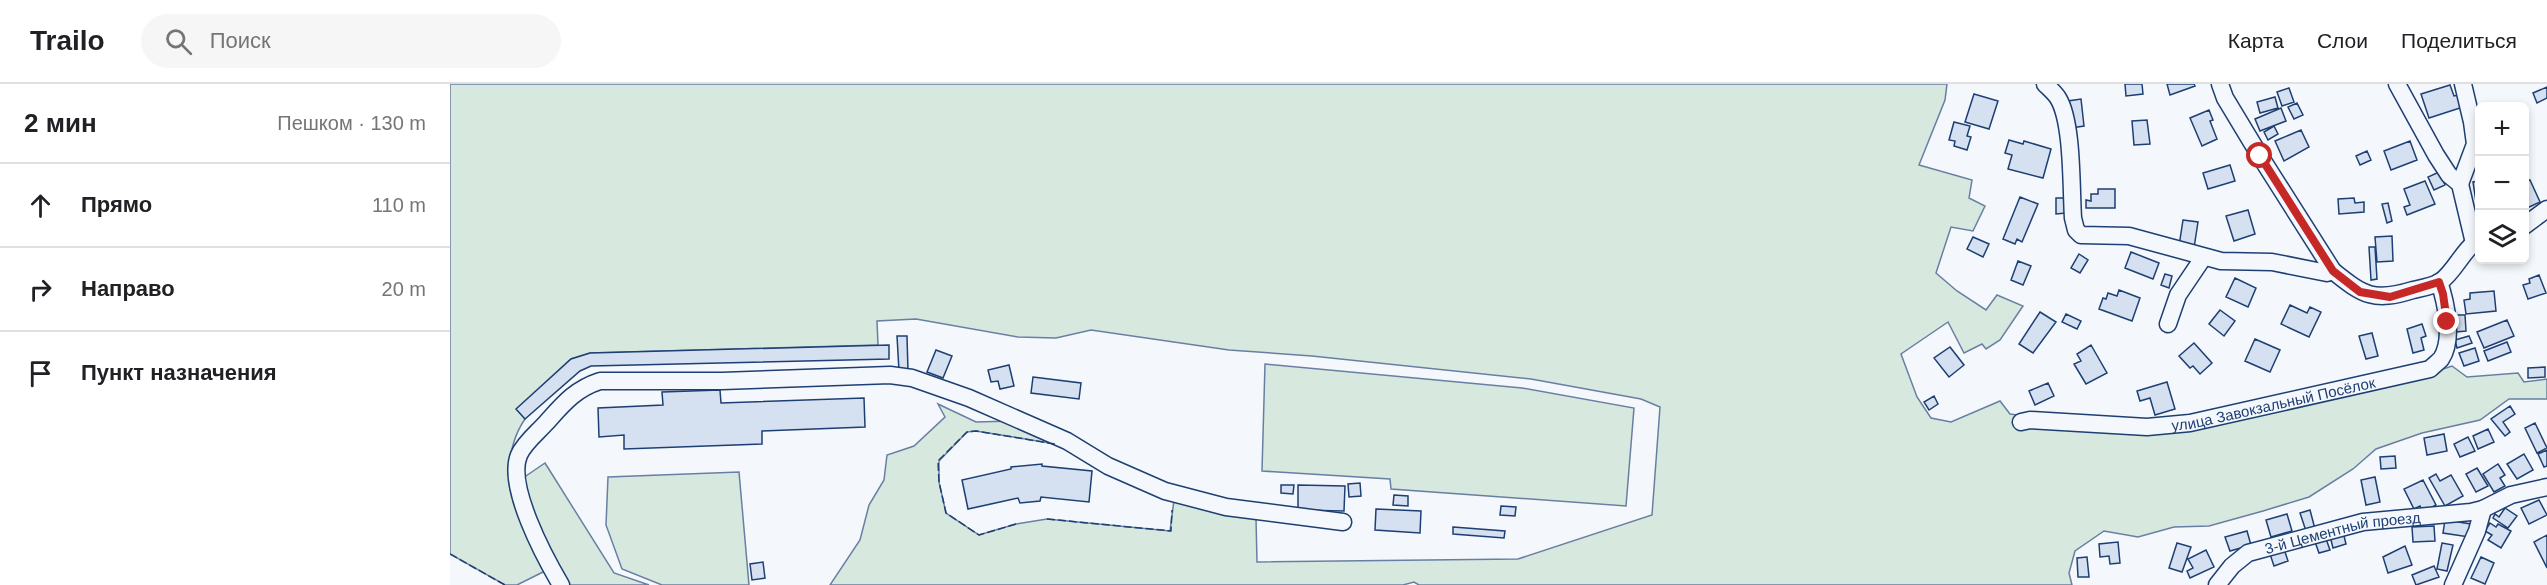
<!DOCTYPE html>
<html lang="ru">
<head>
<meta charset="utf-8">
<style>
	:root { --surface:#fff; --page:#f6f6f6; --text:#202124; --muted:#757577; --line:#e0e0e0 }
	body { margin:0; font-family:Arial,sans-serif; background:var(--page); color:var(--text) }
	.controls { position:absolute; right:18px; top:18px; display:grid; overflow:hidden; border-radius:9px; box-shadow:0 3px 9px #0003 }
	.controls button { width:54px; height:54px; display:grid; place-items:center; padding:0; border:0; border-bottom:2px solid var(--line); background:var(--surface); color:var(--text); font:30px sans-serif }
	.stop { position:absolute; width:18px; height:18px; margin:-14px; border:4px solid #c62828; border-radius:50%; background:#fff }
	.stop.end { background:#c62828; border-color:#fff; box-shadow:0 2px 6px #0008 }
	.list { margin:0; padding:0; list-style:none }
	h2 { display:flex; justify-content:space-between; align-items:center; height:78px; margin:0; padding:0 24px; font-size:26px }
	h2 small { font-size:20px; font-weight:400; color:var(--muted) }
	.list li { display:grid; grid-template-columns:39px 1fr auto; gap:18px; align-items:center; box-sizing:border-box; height:84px; padding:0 24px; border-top:2px solid var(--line) }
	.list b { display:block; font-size:22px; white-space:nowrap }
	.list em { font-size:20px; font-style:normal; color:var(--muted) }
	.icon { flex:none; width:33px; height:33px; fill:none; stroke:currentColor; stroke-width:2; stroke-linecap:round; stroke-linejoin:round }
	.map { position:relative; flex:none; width:2097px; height:501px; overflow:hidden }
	header { display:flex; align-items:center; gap:36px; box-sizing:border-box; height:84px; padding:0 30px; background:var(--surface); border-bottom:2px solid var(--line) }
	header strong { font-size:28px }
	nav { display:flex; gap:33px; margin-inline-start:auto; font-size:21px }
	.search { width:420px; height:54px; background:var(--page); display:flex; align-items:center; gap:15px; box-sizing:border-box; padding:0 21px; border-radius:33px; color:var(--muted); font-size:22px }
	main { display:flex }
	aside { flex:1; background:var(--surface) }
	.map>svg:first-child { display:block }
	.green { fill:#d7e8df; stroke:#687fa3; stroke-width:1.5 }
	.building { fill:#d5e0f0; stroke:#1d3f73; stroke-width:1.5 }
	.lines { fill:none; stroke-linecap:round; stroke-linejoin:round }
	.minor-casing { stroke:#1d3f73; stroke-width:19 }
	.minor { stroke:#f4f7fb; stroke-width:16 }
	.fence { stroke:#1d3f73; stroke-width:1.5; stroke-dasharray:8 3; stroke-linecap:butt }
	.route { stroke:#c62828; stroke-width:8 }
	.labels { text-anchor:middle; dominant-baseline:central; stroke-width:4.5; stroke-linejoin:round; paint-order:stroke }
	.street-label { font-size:15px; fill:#1d3f73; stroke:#f4f7fb }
</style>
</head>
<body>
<header>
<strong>Trailo</strong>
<div class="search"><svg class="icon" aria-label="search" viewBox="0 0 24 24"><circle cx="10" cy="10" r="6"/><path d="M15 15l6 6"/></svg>Поиск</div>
<nav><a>Карта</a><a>Слои</a><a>Поделиться</a></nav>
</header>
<main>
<aside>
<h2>2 мин<small>Пешком · 130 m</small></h2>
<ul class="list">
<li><svg class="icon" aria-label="ahead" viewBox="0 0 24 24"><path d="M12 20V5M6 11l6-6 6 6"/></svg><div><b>Прямо</b></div><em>110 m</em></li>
<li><svg class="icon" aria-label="right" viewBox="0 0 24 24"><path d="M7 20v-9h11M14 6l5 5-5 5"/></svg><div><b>Направо</b></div><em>20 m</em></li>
<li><svg class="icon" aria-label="arrive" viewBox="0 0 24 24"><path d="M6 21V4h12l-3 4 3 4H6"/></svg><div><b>Пункт назначения</b></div></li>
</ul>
</aside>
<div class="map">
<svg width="2097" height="501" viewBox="0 0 2097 501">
	<rect width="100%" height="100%" fill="#f4f7fb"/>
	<path class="green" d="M0 0H1497L1495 16 1469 81 1522 96 1519 114 1535 122 1523 147 1501 143 1486 189 1507 207 1536 226 1547 211 1573 222 1550 256 1536 265 1532 260 1514 269 1498 238 1451 270 1467 313 1481 334 1501 338 1550 317 1560 330 1696 348 1957 297 2002 282 2017 293 2068 289 2074 298 2097 295V315H2059L2030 336 1972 349 1926 365 1903 385 1859 413 1813 427 1759 442 1724 443 1688 453 1654 447 1625 467 1619 489 1622 501H969L964 498 953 501H380L410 456 419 421 434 396 437 371 464 362 495 333 488 320 526 338 563 337 612 361 526 347 517 348 489 377V398L496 429 529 451 566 440 597 435 720 447 724 416 806 434 807 478 1068 475 1202 431 1210 323 1191 315 1081 295 862 272 779 266 641 246 606 254 568 253 466 235 427 237 428 261 140 269 121 275 67 325 75 335C64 351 60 366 60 385L95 487 67 501H55L0 470Z
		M815 280 1072 304 1184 324 1176 422 941 405 940 395 812 387Z
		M95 379 164 489 199 501H116L90 454 73 394Z
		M289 388 299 501H212L172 485 156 441 158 393Z"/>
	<path class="building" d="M1675 0H1692L1693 10 1676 12Z
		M1717 0H1744L1745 2 1720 11Z
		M2000 1 2004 12 2009 11 2013 23 1979 34 1971 10Z
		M2097 3V14L2087 19 2083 9Z
		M1839 4 1844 18 1832 22 1827 8Z
		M1524 10 1548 17 1539 45 1515 38Z
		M1825 13 1828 24 1810 29 1807 18Z
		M1631 15 1634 42 1621 44 1618 17Z
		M1847 19 1853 31 1844 35 1838 23Z
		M1831 24 1836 37 1810 47 1805 35Z
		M1759 26 1763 36 1760 37 1767 55 1752 62 1740 34Z
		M1697 36 1700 60 1684 61 1682 37Z
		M1504 38 1520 42 1517 52 1521 53 1517 66 1504 62 1505 57 1499 56Z
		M1824 42 1828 50 1818 56 1814 48Z
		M1851 46 1859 63 1834 77 1825 57Z
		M1559 56 1573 60 1574 57 1601 65 1593 94 1558 85 1562 71 1555 69Z
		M1960 57 1967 76 1941 86 1934 67Z
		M1917 67 1921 76 1910 81 1906 72Z
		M1780 81 1785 97 1758 105 1753 89Z
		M1989 88 1995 101 1984 106 1978 93Z
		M2080 96 2090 118 2075 125 2074 98Z
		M1975 97 1985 120 1957 131 1954 123 1960 121 1954 105Z
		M2030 97V117L2026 118 2023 98Z
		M1648 105H1665V124H1636V116L1641 117V110H1648Z
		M1570 113 1588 120 1572 158 1567 155 1565 160 1553 155Z
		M1606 114H1616V129L1606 130Z
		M1904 114 1905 119 1914 118V128L1889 130 1888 115Z
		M1938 119 1942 137 1937 139 1932 120Z
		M1798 126 1805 150 1784 157 1776 132Z
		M1733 136 1748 138 1744 164 1729 162Z
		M1942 152 1943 177 1927 178 1925 153Z
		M1523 153 1539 160 1533 173 1517 165Z
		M1919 163H1925L1927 195 1921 196Z
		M1681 168 1709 179 1703 195 1675 184Z
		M1629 170 1638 176 1630 189 1621 184Z
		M1568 177 1581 182 1573 201 1561 196Z
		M1715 190 1722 192 1719 204 1711 201Z
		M2089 191 2096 209 2078 215 2073 201 2080 199 2079 195Z
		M1785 194 1806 204 1798 223 1776 213Z
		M1669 206 1690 214 1682 237 1649 225 1653 214 1656 215 1658 209 1667 212Z
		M2044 207 2046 227 2016 230 2014 216 2020 215V209Z
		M1840 221 1857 229 1860 223 1871 228 1859 253 1831 240Z
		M1770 226 1785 237 1774 252 1759 240Z
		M1590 228 1606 238 1583 269 1569 260Z
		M1616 230 1631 237 1627 245 1612 238Z
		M2005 231H2015L2016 247 2006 248Z
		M2057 236 2064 252 2034 264 2027 248Z
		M1972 240 1976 252 1971 254 1974 266 1963 269 1957 245Z
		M1922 249 1928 272 1916 275 1909 252Z
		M447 252H457L458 287H449Z
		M2019 252 2022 259 2007 264 2005 256Z
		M1805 255 1830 266 1820 288 1795 277Z
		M2057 258 2061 268 2038 277 2034 267Z
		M1744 259 1762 279 1750 290 1743 282 1740 284 1729 272Z
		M439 261V275L141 282 130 287 75 335 66 325 121 275 140 269Z
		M1641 261 1657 289 1636 300 1624 280 1631 277 1627 270Z
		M1500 263 1514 281 1499 293 1484 274Z
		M2025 264 2029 277 2014 282 2009 269Z
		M486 266 502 272 493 294 477 288Z
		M559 281 564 302 550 305 548 297 541 298 538 286Z
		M2095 283V293L2078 294V284Z
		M583 293 631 299 629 315 581 309Z
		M1717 298 1725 325 1705 331 1700 314 1690 317 1687 307Z
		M1598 299 1604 312 1585 321 1579 307Z
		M270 306 271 319 414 314 415 343 312 347V360L174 365V351L149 353 148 324 213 321 212 308Z
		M1484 312 1488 320 1479 326 1474 318Z
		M2060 322 2065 330 2053 338 2060 348 2055 352 2041 335Z
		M2085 339 2097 364 2087 369 2075 344Z
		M2038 345 2044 358 2028 365 2023 352Z
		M1994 350 1997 367 1977 371 1974 354Z
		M2018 353 2025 367 2010 373 2004 360Z
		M2097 366V382L2094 383 2088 370Z
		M2074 370 2083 386 2067 395 2057 380Z
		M1945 372 1946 384 1931 385 1930 373Z
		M592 380V382L642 387 639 418 591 413 590 417 570 419 568 414 518 425 512 396 561 385V383Z
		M2048 380 2055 391 2050 394 2055 402 2044 408 2033 390Z
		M2027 384 2038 402 2026 408 2016 390Z
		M1986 390 1990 397 2001 391 2013 412 1995 422 1979 394Z
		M1925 393 1930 418 1916 421 1911 396Z
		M1973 396 1986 421 1973 428 1970 422 1964 425 1954 405Z
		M910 399 911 412 899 413 898 400Z
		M831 401H844L843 410 831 409Z
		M848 401 895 402 894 427 848 426Z
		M944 411 958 412V422L943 421Z
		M2089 416 2097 431 2079 440 2071 424Z
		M1051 422 1066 423 1065 432 1050 431Z
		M2055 424 2067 432 2058 444 2043 434 2045 430 2049 433Z
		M926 425 971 427 970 449 925 446Z
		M1860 426 1865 445 1856 447 1850 429Z
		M1837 430 1842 447 1821 453 1816 436Z
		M1995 436 2021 440 2019 453 1993 449Z
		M2040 439 2046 443 2048 440 2061 447 2051 464 2038 456 2042 451 2035 447Z
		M1984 442 1985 457 1963 458 1962 443Z
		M1003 443 1055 447 1054 454 1003 450Z
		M1797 447 1801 461 1780 467 1775 453Z
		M1893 448 1896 460 1883 464 1880 452Z
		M2097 451V484L2084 458Z
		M1875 452 1880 466 1869 469 1864 455Z
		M1668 458 1670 479 1660 480 1659 472 1650 473 1649 460Z
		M1727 459 1741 463 1732 488 1719 484Z
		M1992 459 2003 461 1997 487 1987 485Z
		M1833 462 1838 477 1824 482 1819 467Z
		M1955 462 1962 481 1938 489 1933 473Z
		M1756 466 1764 483 1740 494 1737 487 1743 484 1738 475Z
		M1637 473 1639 493H1628L1627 474Z
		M2031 473 2044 479 2035 500 2021 494Z
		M313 478 315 494 302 496 300 480Z
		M1984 482 1989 493 1966 501 1962 491Z"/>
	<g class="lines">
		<g class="minor-casing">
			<g id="minor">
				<path d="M1595 0C1599 4 1605 9 1608 14 1623 38 1621 104 1623 134L1626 146 1631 151 1679 152 1771 177 1822 178 1877 189 1883 187C1914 212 1924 218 1963 206 1972 204 1983 202 1990 198 2004 188 2011 170 2024 159L2030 160"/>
				<path d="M1770 0 1775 14 1810 72 1883 187"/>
				<path d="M1947 0 1986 71 1999 91 2010 100 2024 159"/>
				<path d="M2010 100 2025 60 2022 38 2013 0"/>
				<path d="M2074 142 2097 125"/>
				<path d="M1718 240 1728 211 1753 174"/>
				<path id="s1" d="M1571 338 1580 336 1697 343 1740 339 1980 285C1983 282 1988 278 1991 275 2004 256 1996 218 1989 198"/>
				<path d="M111 501C95 474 56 402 69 371 74 359 88 348 96 339 113 320 125 305 150 297H272L440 291 462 294 519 314 617 357 658 382 715 407 776 423 893 438"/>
				<path id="s2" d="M1767 501 1782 482 1798 469 1913 438 2021 428 2033 425 2061 411 2097 403"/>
				<path d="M2003 501 2027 447 2033 425"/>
			</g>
		</g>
		<use href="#minor" class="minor"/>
		<path class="fence" d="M597 435 721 447 722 426
			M566 440 529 451 496 429 489 398 488 377 517 348 526 347 605 360
			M0 470 55 501"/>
	</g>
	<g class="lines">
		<path class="route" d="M1810 72 1883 187 1910 208 1940 213 1989 198 1993 210 1997 238"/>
	</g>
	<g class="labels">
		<g class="street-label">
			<text stroke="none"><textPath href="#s1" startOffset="255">улица Завокзальный Посёлок</textPath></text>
			<text stroke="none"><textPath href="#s2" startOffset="142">3-й Цементный проезд</textPath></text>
		</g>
	</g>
</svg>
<div class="controls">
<button>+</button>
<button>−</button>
<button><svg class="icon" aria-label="layers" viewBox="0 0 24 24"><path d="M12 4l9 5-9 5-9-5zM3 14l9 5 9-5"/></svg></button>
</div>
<div class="stop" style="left:1810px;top:72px"></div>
<div class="stop end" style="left:1997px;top:238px"></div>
</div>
</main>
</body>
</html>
